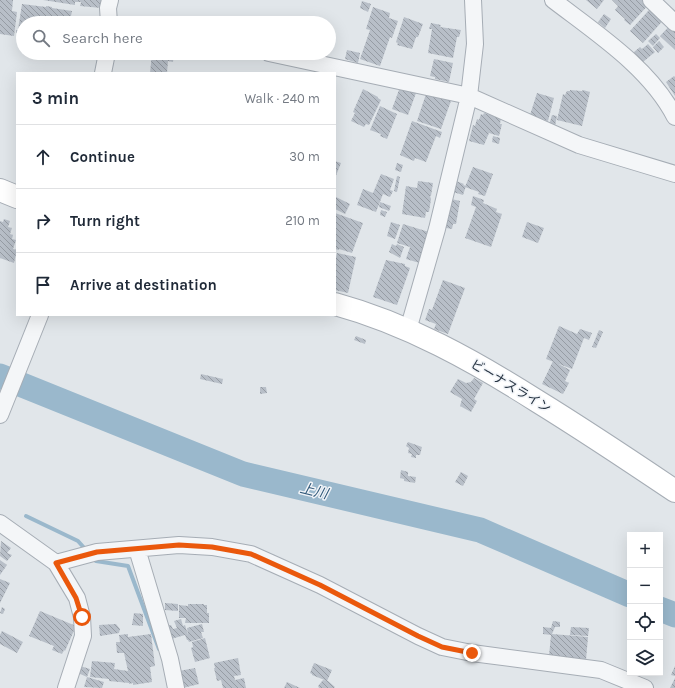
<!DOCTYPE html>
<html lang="en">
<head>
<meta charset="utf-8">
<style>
	:root { --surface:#fff; --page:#f6f6f7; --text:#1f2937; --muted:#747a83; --line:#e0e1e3 }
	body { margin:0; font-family:Karla,"Noto Sans JP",sans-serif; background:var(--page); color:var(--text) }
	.controls { position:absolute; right:12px; bottom:12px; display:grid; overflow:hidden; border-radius:0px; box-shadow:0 4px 16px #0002 }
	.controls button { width:36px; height:36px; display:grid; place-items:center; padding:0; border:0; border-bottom:1px solid var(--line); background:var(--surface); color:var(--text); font:20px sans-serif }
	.stop { position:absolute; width:12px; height:12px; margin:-9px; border:3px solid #ea580c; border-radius:50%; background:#fff }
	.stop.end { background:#ea580c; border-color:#fff; box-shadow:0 1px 4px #0008 }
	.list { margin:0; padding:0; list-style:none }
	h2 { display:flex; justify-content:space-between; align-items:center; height:52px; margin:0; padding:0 16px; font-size:17px }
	h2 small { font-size:13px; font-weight:400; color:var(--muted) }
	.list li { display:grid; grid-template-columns:26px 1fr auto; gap:12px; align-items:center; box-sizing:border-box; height:64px; padding:0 16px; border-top:1px solid var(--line) }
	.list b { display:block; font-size:15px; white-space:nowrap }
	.list em { font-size:13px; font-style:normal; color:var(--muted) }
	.icon { flex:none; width:22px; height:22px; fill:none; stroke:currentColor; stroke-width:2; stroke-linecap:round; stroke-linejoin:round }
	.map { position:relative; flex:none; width:675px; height:688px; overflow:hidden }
	.search { position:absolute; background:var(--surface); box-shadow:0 4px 16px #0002; left:16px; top:16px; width:320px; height:44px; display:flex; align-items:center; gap:10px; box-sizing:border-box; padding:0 14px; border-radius:22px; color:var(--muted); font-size:15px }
	.panel { position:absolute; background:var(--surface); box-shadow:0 4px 16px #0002; left:16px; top:72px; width:320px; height:244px; border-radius:0px }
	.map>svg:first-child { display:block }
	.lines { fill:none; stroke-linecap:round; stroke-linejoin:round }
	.stream { stroke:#9ab8cc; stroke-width:4 }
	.river { stroke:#9ab8cc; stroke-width:25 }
	.building { fill:url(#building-back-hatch) }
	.street-casing { stroke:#a6adb5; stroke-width:18 }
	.secondary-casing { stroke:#a6adb5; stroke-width:24 }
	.street { stroke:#f4f6f8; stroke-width:16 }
	.secondary { stroke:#fff; stroke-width:22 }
	.route { stroke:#ea580c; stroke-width:5 }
	.labels { text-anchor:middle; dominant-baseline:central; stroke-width:3; stroke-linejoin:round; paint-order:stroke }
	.street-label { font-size:13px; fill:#283543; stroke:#f1f4f8 }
	.water-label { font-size:14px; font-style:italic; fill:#30597a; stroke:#f1f4f8 }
</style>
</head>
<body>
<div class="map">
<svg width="675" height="688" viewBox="0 0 675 688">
	<defs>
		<pattern id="building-back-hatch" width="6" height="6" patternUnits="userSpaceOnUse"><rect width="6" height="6" fill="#b8bfc8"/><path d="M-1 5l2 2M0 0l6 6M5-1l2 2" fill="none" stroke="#969ca4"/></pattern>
	</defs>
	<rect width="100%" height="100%" fill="#e1e6ea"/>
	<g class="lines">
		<path class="stream" d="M26 516 78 541 86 550
			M92 557 96 561 128 566 159 649"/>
		<path class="river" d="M0 376 243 474 480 530 630 595
			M660 609 675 615"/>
	</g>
	<path class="building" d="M0 0H13L12 11 17 12 14 36 0 34Z
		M43 0H102L101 8 80 6 81 2H75V5Z
		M586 0H604L597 9Z
		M612 0H647L650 3 630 25 624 20 625 19 615 10 618 6Z
		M362 1 371 4 368 12 360 8Z
		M22 4 46 7V6L52 7V8L72 11 70 21 76 23H23V34L16 33V30H18Z
		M373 7 390 13 389 18 398 21 392 38 390 37 380 66 360 59 370 30 366 29Z
		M649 10 666 17 643 43 630 31Z
		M604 14 611 19 605 28 598 22Z
		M404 17 423 24 418 37H416L412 49 397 45 398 43 396 42Z
		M673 22 675 24V50L660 36Z
		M431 23 441 25 440 27 461 30 459 37H457L453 58 428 53 432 29H429Z
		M656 34 660 38 653 46 648 41Z
		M659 41 664 47 658 53 653 47Z
		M648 44 655 52 643 62 634 52 640 47 642 49Z
		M347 50 360 53 358 63 345 59Z
		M152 53H174L173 62 168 61 167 73H150Z
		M434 59 453 63 449 82 435 79V77L430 76Z
		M674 76 675 77V96L666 82Z
		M400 87 416 93 408 115 392 109Z
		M363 89 378 97V98L381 100 369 125 366 124 364 127 351 121 355 113 353 112Z
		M570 90 582 91 583 90 590 92 582 126 557 120 563 94 565 95 567 91H570Z
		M427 91 452 98 441 129 417 121Z
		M537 93 554 98 548 121 530 115Z
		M380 106 397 114 387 139 380 136 381 134 370 130Z
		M484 113 501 118 500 124H502L499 136 489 133 484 145 469 141 473 125 475 126 477 119 479 120 481 114 483 115Z
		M552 115 557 116 555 126 549 125Z
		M412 121 442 132 440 138 436 136 426 162 415 158 414 161 400 155Z
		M493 136 500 138 499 144 492 142Z
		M335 161 341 163 335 178Z
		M397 163 403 165 401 172 395 170Z
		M473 167 493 174 485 196 478 194 479 192 465 187Z
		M381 174 394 179 390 190 393 191 390 197 383 194 376 212 357 205 363 189 373 193Z
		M397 176 400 177 397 192 394 191Z
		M418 181 433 183 431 196H430L431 199 429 212H426L425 218 402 214 406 186 417 188Z
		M456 181 464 184 463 185 466 186 463 195 453 192Z
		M473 196 484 200 483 203 497 209 496 212 502 214 491 247 465 238 476 207 471 205Z
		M336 197 350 204 345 214 335 209Z
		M447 198 460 201 456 224H453L452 229 441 227Z
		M380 202 391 206 389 211 379 207Z
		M381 210 387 212 385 217 380 215Z
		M335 213 363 223 352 253 339 249V250L335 249Z
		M4 219 10 221 8 227 12 228 10 234 13 235 12 239 16 240 13 249 17 250 14 263 0 258V221L3 222Z
		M391 222 400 225 395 239 387 236Z
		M527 222 544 228 538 243 522 237Z
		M403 224 429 232 423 264 406 259 410 247 397 243Z
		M392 244 396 246 397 244 404 247 400 258 389 252Z
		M337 253 356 257 348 293 335 290V263Z
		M386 260 405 264V266L410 268 397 305 373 297Z
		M443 280 465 288 448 334 434 329 436 324 425 320 429 309 432 310Z
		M559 326 577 334 580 329 592 333 589 340 584 338 572 369 546 359Z
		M599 330 603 332 596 348 592 347Z
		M356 336 366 340 365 344 354 340Z
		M553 361 570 370 565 381 569 383 563 394 542 384Z
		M201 374 223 379 222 384 200 379Z
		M474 378 483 383 474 399 477 401 471 412 460 406 462 399 450 392 458 379 466 383 471 382Z
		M260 387H266L267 393 260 394Z
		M408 442 422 447 420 455H416V458L411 457 412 454 408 453 409 448 406 446Z
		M401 470 408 472V476L416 477 415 483 404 481V479L400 478Z
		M461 472 468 476 463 486 455 482Z
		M1 541 11 548 7 553 12 555 7 561 0 556Z
		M0 560 7 565 0 575Z
		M0 579 10 583 0 603Z
		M165 603 178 604V611L165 610Z
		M188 604H204V605H207V613H209V623H185L186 618H179V605L188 606Z
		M2 607 5 609 3 614 0 613Z
		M40 611 76 626 65 651 64 650 62 654 52 650 54 646 29 636Z
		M134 613 143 614V626L132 625Z
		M181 619 183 626 185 625 188 635 187 628 202 624 204 632H201L203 638 189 642 188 640H187L185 635 171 639 167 626 171 625 173 629 177 628 174 621Z
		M553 621 560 622V627H555L552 634 588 637 586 660 549 656 551 635 543 634V627L551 628Z
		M116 624 120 629 119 633 100 636 99 625Z
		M571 627 589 628 588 636 570 635Z
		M2 631 23 642 17 653 0 644V635Z
		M128 634V637L151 634 155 666 150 667 152 682 133 685V683L129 684V678V683L109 681V679L90 677 92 661 115 663 114 669 128 671 124 653H117L116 642H120L119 635Z
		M205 638 210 658 195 662 191 648 193 647 192 642Z
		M238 658 241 675 234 676 235 680 244 678 246 688H223L221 680 217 681 214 668H215L214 663Z
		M314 663 332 670 327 681 312 675V674L310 673Z
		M80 666 90 669 87 677 78 673Z
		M675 666V676L671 675Z
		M195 668 199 684 183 688 179 671Z
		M87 677 104 682 102 688 84 687Z
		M675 678V688H670Z
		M323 680 328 681 335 687 334 688H319L318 686Z
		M287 682 300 688H284Z"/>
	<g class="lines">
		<g class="street-casing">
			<path id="street" d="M553 0C596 33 650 68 675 117
				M651 0 675 23
				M109 23 108 8 110 0
				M269 53 469 96 579 145 675 174
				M103 73 107 53
				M408 330 437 229 469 96 475 44 473 0
				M0 415 40 315
				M0 523 56 563 77 598 82 617 83 636 66 688
				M137 549 170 659 176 688
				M56 563 97 552 179 545 212 547 251 554 320 585 418 636 442 647 472 653 601 670 645 688"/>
		</g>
		<g class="secondary-casing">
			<path id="secondary" d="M0 190 17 197
				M335 304C408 324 474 361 537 401 584 430 629 460 675 491"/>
		</g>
		<use href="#street" class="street"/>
		<use href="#secondary" class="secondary"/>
	</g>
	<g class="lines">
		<path class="route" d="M82 617 76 598 56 563 97 552 179 545 212 547 251 554 320 585 418 636 442 647 472 653"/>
	</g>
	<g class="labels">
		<g class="street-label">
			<text transform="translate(511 386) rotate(31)">ビーナスライン</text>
		</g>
		<g class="water-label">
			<text transform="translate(314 491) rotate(13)">上川</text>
		</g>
	</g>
</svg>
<div class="controls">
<button>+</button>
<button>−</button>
<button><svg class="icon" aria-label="locate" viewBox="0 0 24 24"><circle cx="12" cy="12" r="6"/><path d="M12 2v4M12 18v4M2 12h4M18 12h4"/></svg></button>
<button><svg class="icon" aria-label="layers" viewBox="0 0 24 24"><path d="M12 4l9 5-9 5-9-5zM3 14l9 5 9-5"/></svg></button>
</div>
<div class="stop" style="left:82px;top:617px"></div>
<div class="stop end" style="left:472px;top:653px"></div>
<div class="search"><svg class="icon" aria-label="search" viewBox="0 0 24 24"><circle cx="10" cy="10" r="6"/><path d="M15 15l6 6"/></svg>Search here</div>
<section class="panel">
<h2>3 min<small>Walk · 240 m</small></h2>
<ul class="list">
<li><svg class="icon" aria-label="ahead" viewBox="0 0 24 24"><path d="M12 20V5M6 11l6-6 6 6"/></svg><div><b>Continue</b></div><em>30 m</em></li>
<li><svg class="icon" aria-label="right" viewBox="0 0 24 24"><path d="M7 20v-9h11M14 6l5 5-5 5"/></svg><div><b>Turn right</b></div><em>210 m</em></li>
<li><svg class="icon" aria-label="arrive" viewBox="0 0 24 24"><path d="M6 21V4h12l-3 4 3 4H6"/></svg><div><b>Arrive at destination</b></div></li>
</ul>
</section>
</div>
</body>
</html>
